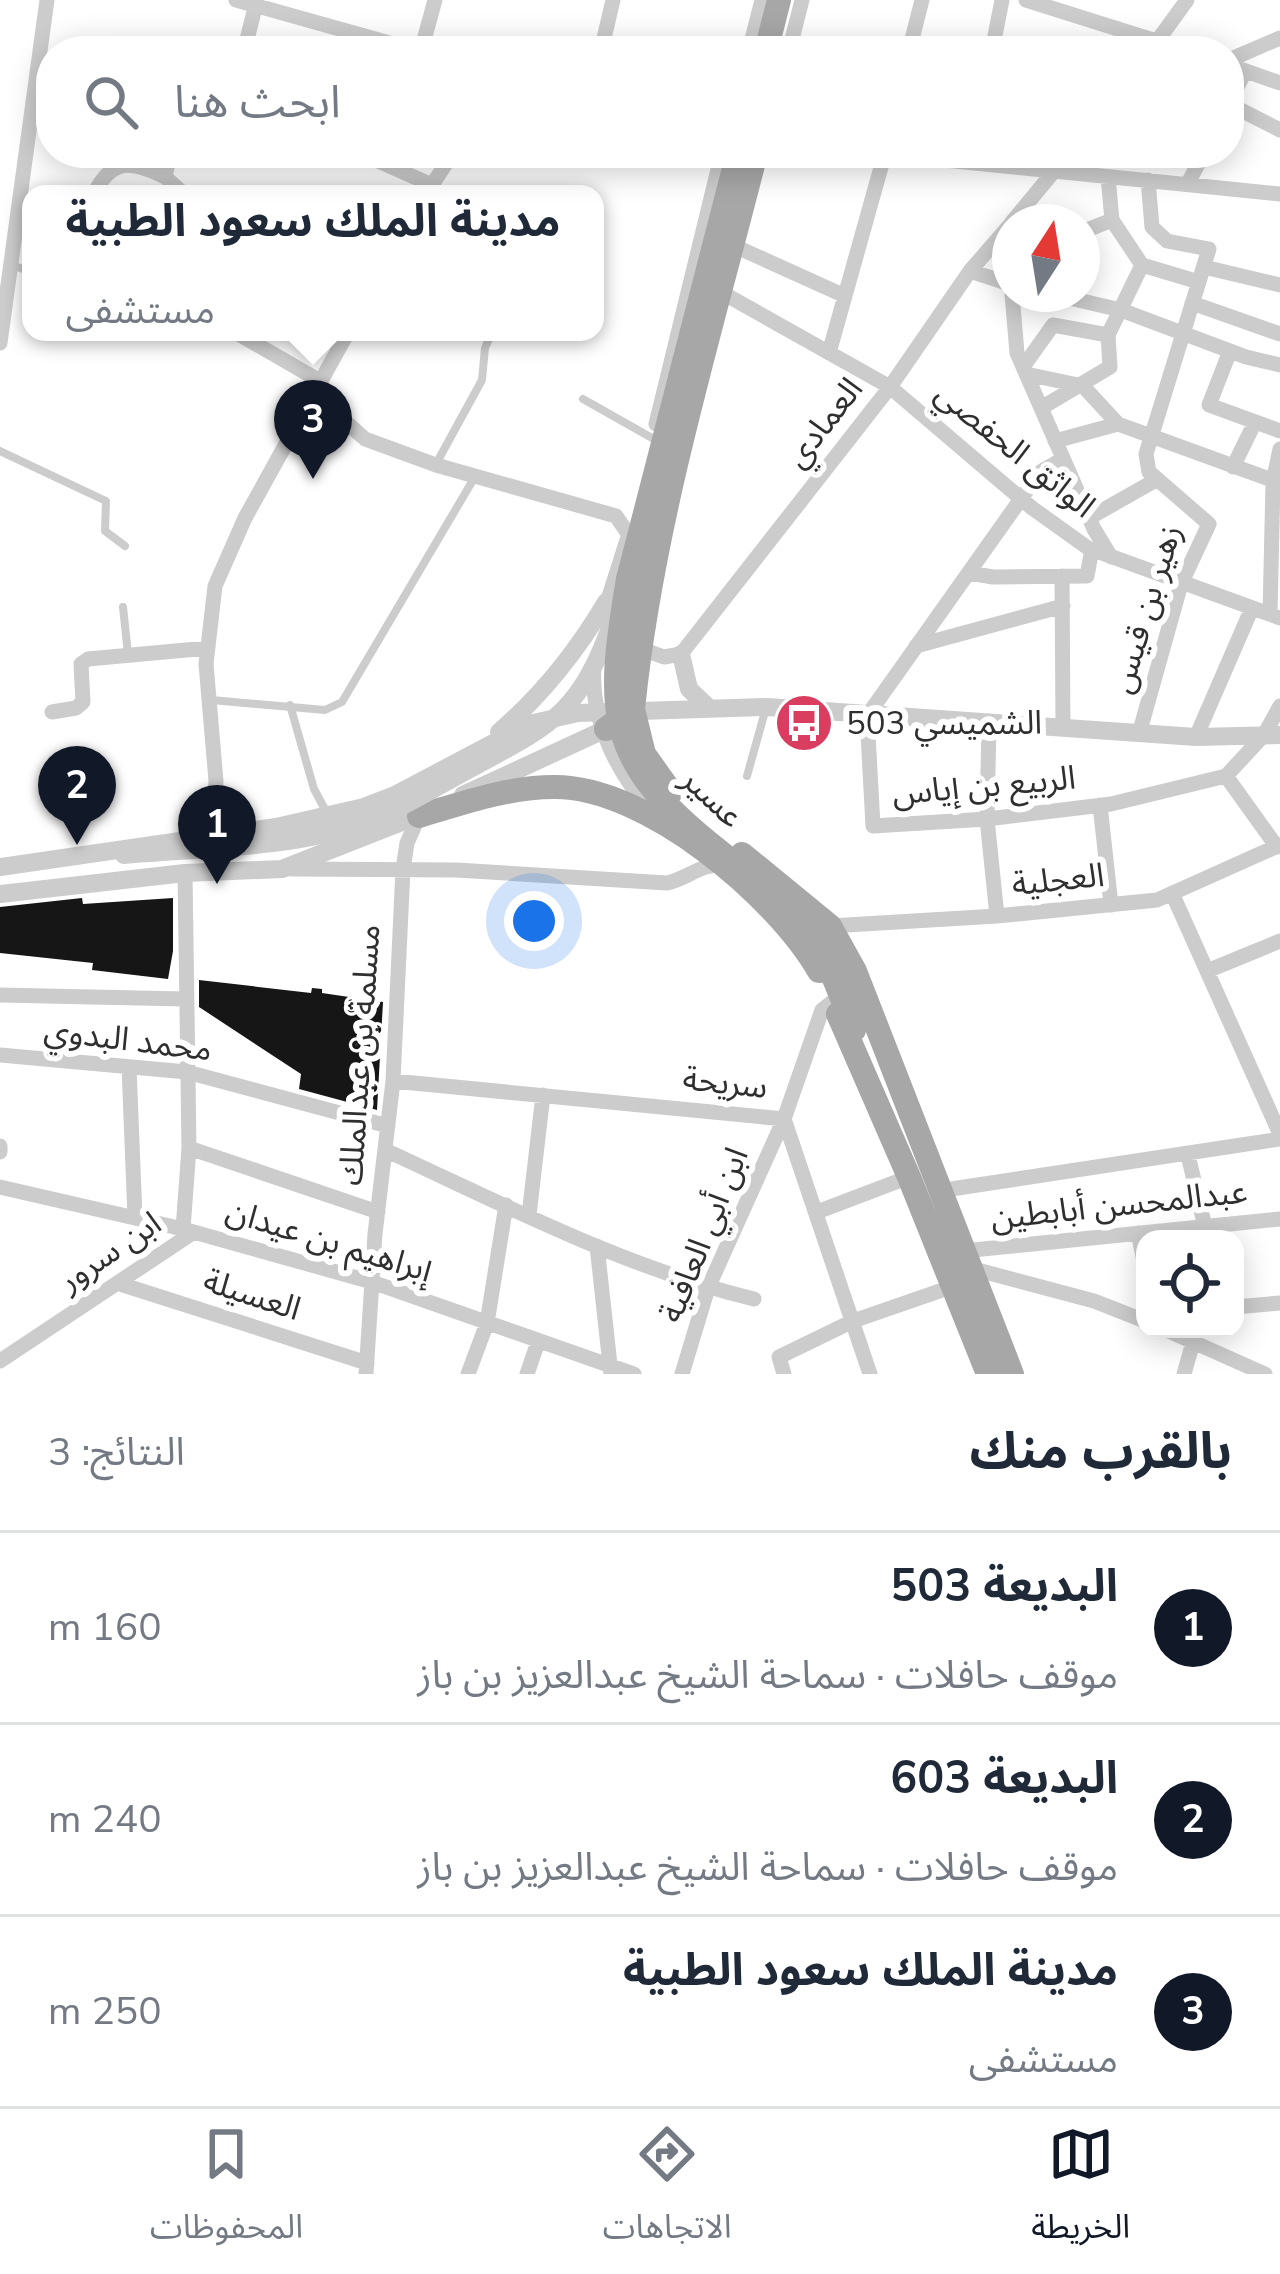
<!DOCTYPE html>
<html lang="ar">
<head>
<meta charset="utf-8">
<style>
	:root { --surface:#fff; --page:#f2f2f3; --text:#1f2937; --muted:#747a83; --line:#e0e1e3; --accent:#111827 }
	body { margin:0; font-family:"Nunito Sans","Noto Sans Arabic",sans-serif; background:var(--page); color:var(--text); direction:rtl }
	.controls { position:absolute; right:36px; bottom:36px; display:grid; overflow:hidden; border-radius:24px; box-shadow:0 6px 30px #0003 }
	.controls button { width:108px; height:108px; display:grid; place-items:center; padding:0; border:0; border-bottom:3px solid var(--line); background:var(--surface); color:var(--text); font:60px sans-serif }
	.compass { position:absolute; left:992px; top:204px; width:108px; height:108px; border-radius:50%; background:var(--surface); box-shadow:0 6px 30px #0003; rotate:12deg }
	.you { position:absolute; left:534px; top:921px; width:42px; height:42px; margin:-30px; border:9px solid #fff; border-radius:50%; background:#1a73e8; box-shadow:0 0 0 18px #1a73e833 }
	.badge { display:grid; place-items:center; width:78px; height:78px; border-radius:50%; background:var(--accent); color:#fff; font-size:39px; font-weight:700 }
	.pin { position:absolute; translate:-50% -99px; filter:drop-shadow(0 3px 6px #0008) }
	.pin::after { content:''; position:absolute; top:63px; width:42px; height:36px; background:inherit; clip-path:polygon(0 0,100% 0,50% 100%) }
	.popup { position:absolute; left:22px; top:185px; width:582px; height:156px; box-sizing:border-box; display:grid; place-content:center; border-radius:24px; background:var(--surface); filter:drop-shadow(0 3px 9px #0005); font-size:39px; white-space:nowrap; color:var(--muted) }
	.popup b { font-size:45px; color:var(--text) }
	.popup::after { content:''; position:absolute; left:50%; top:100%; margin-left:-24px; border:24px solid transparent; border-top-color:var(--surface) }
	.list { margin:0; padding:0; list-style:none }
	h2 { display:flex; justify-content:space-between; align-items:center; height:156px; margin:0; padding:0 48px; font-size:51px }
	h2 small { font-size:39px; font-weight:400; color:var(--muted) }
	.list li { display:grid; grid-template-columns:78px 1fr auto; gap:36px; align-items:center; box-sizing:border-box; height:192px; padding:0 48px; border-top:3px solid var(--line) }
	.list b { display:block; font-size:45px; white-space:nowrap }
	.list p { margin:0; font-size:39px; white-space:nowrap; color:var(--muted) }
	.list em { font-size:39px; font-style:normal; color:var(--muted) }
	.icon { flex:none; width:66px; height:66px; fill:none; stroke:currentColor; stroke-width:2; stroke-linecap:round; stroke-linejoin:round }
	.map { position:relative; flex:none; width:1280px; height:1374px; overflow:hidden; direction:ltr }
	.search { position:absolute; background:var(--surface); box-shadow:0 6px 30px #0003; left:36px; right:36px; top:36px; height:132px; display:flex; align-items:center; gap:30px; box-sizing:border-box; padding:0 42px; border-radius:48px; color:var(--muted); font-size:45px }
	.sheet { height:732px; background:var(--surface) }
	nav { display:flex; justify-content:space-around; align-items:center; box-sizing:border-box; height:168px; border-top:3px solid var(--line); background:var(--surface); font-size:33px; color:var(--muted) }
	nav a { display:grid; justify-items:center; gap:6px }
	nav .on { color:var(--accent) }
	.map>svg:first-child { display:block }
	.building { fill:#161616 }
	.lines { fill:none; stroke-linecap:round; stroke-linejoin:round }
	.service { stroke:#ccc; stroke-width:8 }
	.minor { stroke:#ccc; stroke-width:15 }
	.tertiary { stroke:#ccc; stroke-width:18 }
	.primary { stroke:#a7a7a7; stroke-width:24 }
	.tertiary-bridge { stroke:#ccc; stroke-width:18 }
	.primary-bridge { stroke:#a7a7a7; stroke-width:24 }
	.labels { text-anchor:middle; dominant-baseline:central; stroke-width:12; stroke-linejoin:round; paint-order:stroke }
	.street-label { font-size:33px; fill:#2f2f2f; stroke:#fff }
	.poi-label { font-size:33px; fill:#2f2f2f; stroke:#fff; text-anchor:start }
</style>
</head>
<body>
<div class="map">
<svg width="1280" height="1374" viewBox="0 0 1280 1374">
	<rect width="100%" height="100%" fill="#fff"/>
	<path class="building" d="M82 898 83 904 173 898V951L168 979 92 970 93 963 0 953V907Z
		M199 980 311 993 312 988 322 989V993L383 1002 377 1110 299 1089 301 1074 199 1007Z"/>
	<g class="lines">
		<path class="service" d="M12 265 31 272
			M583 399 652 438
			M0 451 106 501 105 531 125 546
			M436 464 482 380 485 348 492 332
			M123 607 128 654
			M211 700 325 710 342 702 476 475
			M290 705 314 789 328 815
			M747 776 766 708"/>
		<path class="minor" d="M236 0 418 51
			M1026 0 1188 51
			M244 51 257 0
			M421 51 435 0
			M601 51 613 0
			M749 51 762 0
			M789 51 802 0
			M909 51 922 0
			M992 51 1002 0
			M1150 51 1187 0
			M1229 60 1280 38
			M1229 65 1280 83
			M1229 104 1280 130
			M1229 104 1245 71
			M170 153 165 177 184 194
			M360 153 432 185 427 194
			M876 153 1280 194
			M1188 183 1204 153
			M432 185 453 153
			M94 194C112 157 132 161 165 177
			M1012 222 1069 153
			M1082 232 1112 220
			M741 249 845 296
			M1142 265 1199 282
			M1204 267 1280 285
			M970 271 1010 284
			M1012 294 1017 353 1094 529 1111 557
			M1052 294 1121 310 1246 357 1280 365
			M728 296 890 387 1032 508 1088 548 1280 618
			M1192 303 1280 334
			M235 332 320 381 327 405 365 439 436 465 616 516 629 535
			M0 343 47 0
			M1230 351 1209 405 1280 431
			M829 353 885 153
			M1023 367 1053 325 1108 335
			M1026 374 1083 386 1118 424
			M1041 408 1110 367 1108 335 1142 265 1112 220 1108 177
			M656 424 722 153
			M1055 441 1118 424 1280 483
			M1063 459 1040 472 867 716 873 826 987 819 1111 804 1226 776 1264 735 1280 706
			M1233 467 1255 422
			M1089 518 1156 480
			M969 573 993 577 1087 576 1092 549
			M1062 576 1063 729
			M605 609 627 540
			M1270 614 1273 482 1280 449
			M641 642 639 648 664 657 681 654 890 387 970 271 1010 225
			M916 646 1063 606
			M594 668C590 718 617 773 650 809
			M52 712 76 708 83 702 81 664 88 659 208 648
			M989 724 987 819 997 916
			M1139 734 1181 584 1209 524 1149 472 1146 454 1209 249 1167 241 1152 227 1148 180
			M1196 737 1252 608
			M1226 776 1277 847
			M1100 805 1111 905
			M212 837 216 781 206 664 215 586 245 518 348 332
			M291 869 456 870 667 883C689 878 698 865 721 865
			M1172 893 1280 1134
			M830 926 997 916 1157 900 1280 845
			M1207 971 1280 941
			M0 995 185 999
			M0 1055 187 1072 388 1126
			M129 1067 135 1218
			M393 1081 784 1119
			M784 1119 870 1374
			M0 1146V1152
			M189 1148 378 1212
			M385 1150C505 1205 625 1268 754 1299
			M1188 1155 1205 1227
			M0 1187 183 1229 372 1282 634 1374
			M938 1191 1280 1139
			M817 1212 909 1177
			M529 1215 543 1095
			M183 1229 189 1148 185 873
			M1138 1233 1145 1266
			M597 1246 611 1374
			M963 1251 1280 1219
			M970 1268 1094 1301 1145 1321
			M120 1284 367 1363
			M1235 1307 1280 1303
			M1164 1329 1265 1374
			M0 1361 194 1232
			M366 1374 375 1234 393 1081 403 869 407 843 419 816
			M468 1374 487 1323 506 1205
			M527 1374 538 1342
			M682 1374 708 1288 784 1119 822 1010 832 1002
			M784 1374 779 1357 853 1321 954 1286
			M1184 1374 1193 1342"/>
		<path class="tertiary" d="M681 654 689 689 708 707
			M499 732C543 694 577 651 606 602
			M463 795 606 729
			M0 867 276 827 364 807 395 795 529 724 578 713 767 707 1196 737 1280 735
			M0 894 185 873 282 869 427 812"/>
		<path class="primary" d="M766 51 779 0
			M628 579 738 153
			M633 709 644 754 671 792
			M606 729 633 709C652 521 710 337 756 153
			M419 816C463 803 508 787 554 787 646 786 776 896 819 971
			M742 854 830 926 855 971 1012 1374
			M838 1014 909 1177 988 1374"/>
		<path class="tertiary-bridge" d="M124 855C205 848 293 849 370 821 404 808 436 787 468 770 554 724 580 713 614 617"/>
		<path class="primary-bridge" d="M628 579C605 715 605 761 719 851 747 874 779 895 802 923 827 954 840 993 854 1030"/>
	</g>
	<defs>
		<g id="bus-disc" transform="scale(3)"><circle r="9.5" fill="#d93d60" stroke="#fff"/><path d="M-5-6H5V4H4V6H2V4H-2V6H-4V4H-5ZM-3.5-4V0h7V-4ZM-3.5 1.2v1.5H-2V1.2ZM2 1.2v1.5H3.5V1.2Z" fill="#fff"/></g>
	</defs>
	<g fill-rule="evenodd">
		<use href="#bus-disc" x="804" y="723"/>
	</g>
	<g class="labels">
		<g class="street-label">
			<text transform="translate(824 423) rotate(-52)">العمادي</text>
			<text transform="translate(1015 450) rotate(39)">الواثق الحفصي</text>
			<text transform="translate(1146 609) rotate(-73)">زهير بن قيس</text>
			<text transform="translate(984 786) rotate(-5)">الربيع بن إياس</text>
			<text transform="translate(712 798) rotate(43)">عسير</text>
			<text transform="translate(1058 880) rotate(-6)">العجلية</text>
			<text transform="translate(128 1040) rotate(7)">محمد البدوي</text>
			<text transform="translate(360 1055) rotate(-86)">مسلمة بن عبدالملك</text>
			<text transform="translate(725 1083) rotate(6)">سريحة</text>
			<text transform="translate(1119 1205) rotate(-6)">عبدالمحسن أبابطين</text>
			<text transform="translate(704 1235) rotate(-68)">ابن أبي العافية</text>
			<text transform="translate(329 1241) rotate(17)">إبراهيم بن عيدان</text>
			<text transform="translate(110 1252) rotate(-34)">ابن سرور</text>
			<text transform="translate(252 1295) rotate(18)">العسيلة</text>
		</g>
		<g class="poi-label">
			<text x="846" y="723">الشميسي 503</text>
		</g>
	</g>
</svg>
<div class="controls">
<button><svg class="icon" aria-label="locate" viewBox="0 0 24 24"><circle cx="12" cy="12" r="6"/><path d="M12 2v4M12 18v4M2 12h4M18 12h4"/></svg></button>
</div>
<svg class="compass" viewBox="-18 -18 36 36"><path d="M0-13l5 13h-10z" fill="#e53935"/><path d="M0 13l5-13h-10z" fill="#747a83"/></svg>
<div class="you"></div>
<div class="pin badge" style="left:217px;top:884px">1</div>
<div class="pin badge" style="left:77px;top:845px">2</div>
<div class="pin badge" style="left:313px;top:479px">3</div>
<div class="popup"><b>مدينة الملك سعود الطبية</b>مستشفى</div>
<div class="search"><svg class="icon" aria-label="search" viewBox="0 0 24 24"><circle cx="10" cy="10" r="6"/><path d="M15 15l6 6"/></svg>ابحث هنا</div>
</div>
<section class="sheet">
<h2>بالقرب منك<small>النتائج: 3</small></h2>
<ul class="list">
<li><span class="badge">1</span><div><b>البديعة 503</b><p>موقف حافلات · سماحة الشيخ عبدالعزيز بن باز</p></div><em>160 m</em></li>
<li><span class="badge">2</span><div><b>البديعة 603</b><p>موقف حافلات · سماحة الشيخ عبدالعزيز بن باز</p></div><em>240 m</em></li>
<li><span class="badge">3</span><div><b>مدينة الملك سعود الطبية</b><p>مستشفى</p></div><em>250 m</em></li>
</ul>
</section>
<nav>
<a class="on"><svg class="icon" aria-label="map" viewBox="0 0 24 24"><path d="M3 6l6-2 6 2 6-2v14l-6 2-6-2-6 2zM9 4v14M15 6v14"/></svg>الخريطة</a>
<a><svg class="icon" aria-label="directions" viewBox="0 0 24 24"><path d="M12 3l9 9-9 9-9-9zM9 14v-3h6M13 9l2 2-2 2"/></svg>الاتجاهات</a>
<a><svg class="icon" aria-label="saved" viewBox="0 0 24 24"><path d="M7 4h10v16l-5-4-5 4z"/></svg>المحفوظات</a>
</nav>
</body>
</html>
